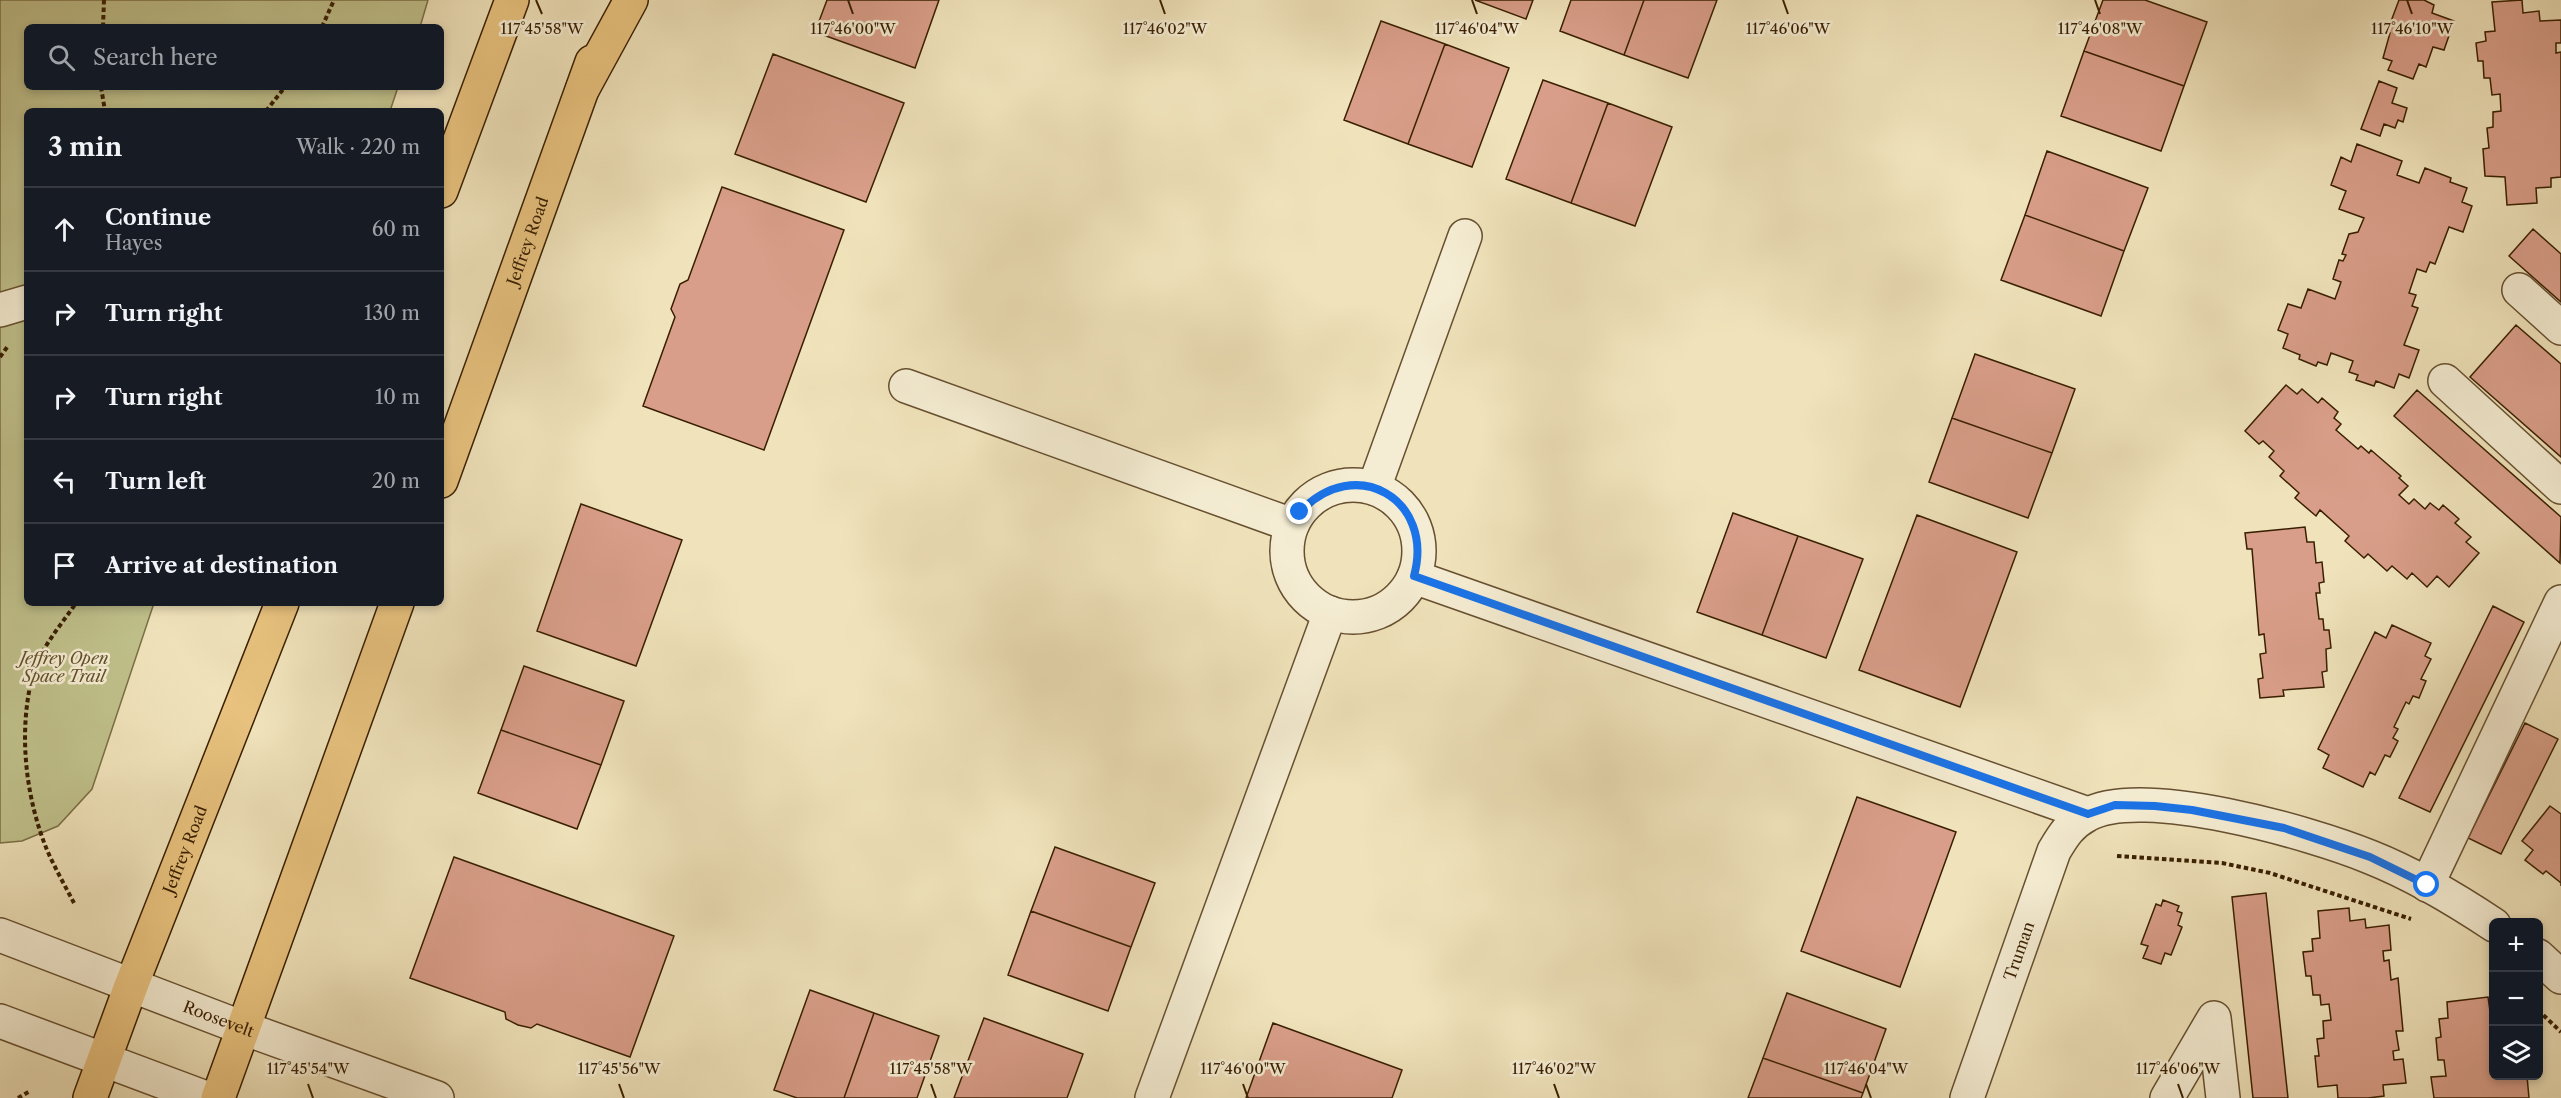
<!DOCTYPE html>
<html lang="en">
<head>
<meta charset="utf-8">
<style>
	:root { --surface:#171b24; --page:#242831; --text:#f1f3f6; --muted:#9ea1a6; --line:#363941 }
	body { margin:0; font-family:"Libre Caslon Text",serif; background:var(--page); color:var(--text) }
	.controls { position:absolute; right:18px; bottom:18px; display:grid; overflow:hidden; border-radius:9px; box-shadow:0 3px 9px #0003 }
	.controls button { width:54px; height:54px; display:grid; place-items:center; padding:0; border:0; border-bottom:2px solid var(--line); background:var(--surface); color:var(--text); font:30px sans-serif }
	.stop { position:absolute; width:18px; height:18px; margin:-14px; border:4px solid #1a73e8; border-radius:50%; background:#fff }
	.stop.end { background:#1a73e8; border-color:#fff; box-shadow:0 2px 6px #0008 }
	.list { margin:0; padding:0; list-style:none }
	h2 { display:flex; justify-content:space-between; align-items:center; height:78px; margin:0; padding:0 24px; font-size:26px }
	h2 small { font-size:20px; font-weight:400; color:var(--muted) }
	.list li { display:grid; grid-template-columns:39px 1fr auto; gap:18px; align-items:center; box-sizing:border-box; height:84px; padding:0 24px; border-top:2px solid var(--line) }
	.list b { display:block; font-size:22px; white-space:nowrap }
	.list p { margin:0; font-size:20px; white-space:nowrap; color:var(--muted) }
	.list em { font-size:20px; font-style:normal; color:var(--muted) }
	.icon { flex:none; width:33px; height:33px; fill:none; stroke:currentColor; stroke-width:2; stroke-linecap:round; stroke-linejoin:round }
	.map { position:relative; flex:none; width:2561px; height:1098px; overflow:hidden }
	.search { position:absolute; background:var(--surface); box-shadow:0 3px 9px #0003; left:24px; top:24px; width:420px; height:66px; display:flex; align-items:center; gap:15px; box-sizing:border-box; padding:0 21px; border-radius:9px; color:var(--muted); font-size:22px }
	.panel { position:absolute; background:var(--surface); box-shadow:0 3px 9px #0003; left:24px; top:108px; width:420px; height:498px; border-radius:9px }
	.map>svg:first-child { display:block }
	.green { fill:#c0c18c; stroke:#7c7046; stroke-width:1.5 }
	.building { fill:#d99e89; stroke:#391f01; stroke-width:1.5 }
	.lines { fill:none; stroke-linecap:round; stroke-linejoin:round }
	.minor-casing { stroke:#675030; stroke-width:36 }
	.major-casing { stroke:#391f01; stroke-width:36 }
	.highway-casing { stroke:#391f01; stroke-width:36 }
	.path { stroke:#391f01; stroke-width:4; stroke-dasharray:4.5 3; stroke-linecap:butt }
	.minor { stroke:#f5edd3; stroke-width:33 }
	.major { stroke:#e8c27e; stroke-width:33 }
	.highway { stroke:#e8c27e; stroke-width:33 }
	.route { stroke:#1a73e8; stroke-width:8 }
	.ticks { fill:none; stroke:#391f01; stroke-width:2 }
	.labels { text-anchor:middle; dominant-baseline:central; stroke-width:5; stroke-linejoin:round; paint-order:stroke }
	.street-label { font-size:16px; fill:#391f01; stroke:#f5edd3 }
	.park-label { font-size:16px; font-style:italic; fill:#62502b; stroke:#f5edd3 }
	.ticks-label { font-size:15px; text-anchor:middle; fill:#391f01; stroke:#f5edd3; stroke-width:5; stroke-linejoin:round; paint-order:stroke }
</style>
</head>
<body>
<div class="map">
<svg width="2561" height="1098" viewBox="0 0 2561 1098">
	<rect width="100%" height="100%" fill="#f0e3bb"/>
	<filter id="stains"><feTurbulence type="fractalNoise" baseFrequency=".00333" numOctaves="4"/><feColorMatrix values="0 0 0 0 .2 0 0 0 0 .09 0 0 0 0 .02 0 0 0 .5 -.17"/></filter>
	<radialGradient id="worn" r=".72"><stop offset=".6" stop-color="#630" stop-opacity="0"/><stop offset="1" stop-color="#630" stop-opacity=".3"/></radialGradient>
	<path class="green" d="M0 0H428L420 27H27V87H398L390 111H27V603H154L92 789 58 826 22 841 0 843Z"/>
	<path class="building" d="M827 0H939L915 68 815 32Z
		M1475 0H1533L1526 19Z
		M1571 0H1644L1624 55 1560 31Z
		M1644 0H1717L1688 78 1624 55Z
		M2103 0H2145L2207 22 2184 86 2084 51Z
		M2399 0H2424L2434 5 2432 13 2454 21 2444 50 2433 47 2426 67 2419 64 2413 79 2388 70 2392 61 2383 58 2390 33 2387 32Z
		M2522 0 2523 13 2539 11 2540 21 2561 20V43H2556V53L2561 52V177L2551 178V187L2536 188 2537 203 2507 205 2505 177 2485 176 2483 149 2489 148 2487 128 2493 127V112L2501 111 2500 94 2492 95 2490 78H2484L2483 61H2478L2476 43 2486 41 2485 32 2495 31 2492 2Z
		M1381 21 1445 44 1408 144 1344 120Z
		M1445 44 1509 68 1472 167 1408 144Z
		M2084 51 2184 86 2161 151 2061 116Z
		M773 54 904 103 866 202 735 154Z
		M1543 80 1608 103 1571 203 1506 179Z
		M2379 81 2397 88 2392 103 2407 108 2403 122 2398 120 2395 128 2384 124 2380 136 2361 129Z
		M1608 103 1672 127 1635 226 1571 203Z
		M2357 144 2402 161 2397 175 2419 183 2425 168 2451 178 2450 182 2467 188 2462 202 2472 206 2463 232 2449 227 2435 264 2430 262 2426 272 2417 269 2409 293 2416 295 2412 306 2418 308 2404 345 2419 350 2409 378 2399 374 2394 388 2376 381 2374 386 2356 380 2358 375 2349 372 2353 361 2331 353 2327 365 2318 362 2316 366 2299 359 2300 355 2283 348 2288 334 2278 330 2288 304 2301 308 2308 289 2335 299 2341 282 2333 279 2339 260 2343 261 2346 255 2342 254 2349 234 2358 232 2364 218 2339 209 2346 191 2331 185 2341 157 2351 162Z
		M2047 151 2148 188 2124 251 2025 215Z
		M722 187 844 230 764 450 643 406 675 317 671 309 680 284 688 280Z
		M2025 215 2124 251 2101 316 2001 280Z
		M2533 229 2561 254V302L2509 256Z
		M2516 325 2561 364V457L2470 377Z
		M1975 354 2075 389 2052 453 1952 418Z
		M2286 385 2297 394 2302 389 2318 403 2322 398 2338 412 2334 418 2341 424 2336 430 2358 449 2361 446 2369 453 2371 450 2401 476 2399 478 2408 486 2399 495 2409 504 2414 499 2425 509 2430 503 2439 510 2443 505 2459 519 2455 523 2471 537 2466 542 2479 553 2449 587 2437 576 2427 587 2412 573 2407 579 2392 566 2387 571 2368 554 2364 558 2345 541 2349 536 2320 510 2316 516 2295 498 2299 493 2280 476 2284 471 2269 457 2274 451 2263 441 2259 444 2245 431Z
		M2417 390 2561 517 2560 563 2394 416Z
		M1952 418 2052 453 2028 518 1929 482Z
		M581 504 682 540 636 666 537 631Z
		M1733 513 1798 536 1762 635 1697 612Z
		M1917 515 2017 552 1960 707 1859 670Z
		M2305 527 2307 542H2314L2316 563 2322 562 2324 582 2319 583 2320 593H2316L2319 619H2323L2324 630H2329L2331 648 2326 649 2327 671 2322 672 2324 687 2283 690 2284 696 2260 698 2258 679 2263 678 2260 654 2266 653 2264 634 2259 635 2252 549H2247L2245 533Z
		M1798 536 1863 559 1826 658 1762 635Z
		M2493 606 2524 622 2430 812 2399 798Z
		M2392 625 2431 643 2425 656 2431 659 2421 679 2426 681 2419 698 2413 696 2409 704 2406 702 2394 727 2398 729 2393 738 2398 741 2390 757 2385 755 2375 775 2370 772 2363 787 2323 768 2329 755 2318 749 2375 632 2386 638Z
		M524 666 624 701 601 765 501 730Z
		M2525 723 2558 739 2501 854 2468 838Z
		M501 730 601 765 577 829 478 793Z
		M1857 797 1956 832 1900 987 1801 951Z
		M2550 806 2561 814V886V883L2546 871 2543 874 2525 860 2533 850 2522 841Z
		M1055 847 1155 883 1131 947 1031 911Z
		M454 857 674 936 630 1057 537 1024 531 1028 518 1025 506 1019 505 1012 410 978Z
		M2266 893 2288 1098H2253L2232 897Z
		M2163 900 2179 906 2177 911 2182 913 2178 925 2182 927 2171 955 2165 953 2161 964 2143 958 2148 946 2141 944 2156 904 2161 906Z
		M2349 908 2350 921 2365 919 2366 928 2389 925 2391 950 2383 951 2384 961 2389 960 2391 980 2398 978 2403 1031H2396L2399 1050 2393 1051 2394 1060 2403 1059 2406 1083 2383 1085 2384 1096 2368 1098H2338L2337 1085 2318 1087 2315 1056H2319L2317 1039 2324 1038 2323 1021 2331 1020 2329 1004 2321 1005 2320 995H2313L2311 976H2306L2303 952 2313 951 2312 939 2320 938 2318 911Z
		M1031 911 1131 947 1108 1011 1008 975Z
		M810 990 874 1013 844 1098H797L774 1090Z
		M1787 993 1886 1029 1863 1093 1763 1058Z
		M2488 997 2490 1011 2494 1010V1076H2527L2529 1098H2434L2431 1077 2446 1076 2444 1060H2438L2436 1038 2441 1037 2439 1019 2448 1018 2447 1002Z
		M874 1013 939 1036 917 1098H844Z
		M984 1018 1083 1054 1067 1098H954Z
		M1273 1023 1402 1070 1392 1098H1246Z
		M1763 1058 1863 1093 1861 1098H1748Z"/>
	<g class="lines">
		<g class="minor-casing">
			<g id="minor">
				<path d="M2519 290 2561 328"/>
				<path d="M0 310 27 302"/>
				<path d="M2445 381 2561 487"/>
				<path d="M906 386 1292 525"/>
				<circle cx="1353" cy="551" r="66"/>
				<path d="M1374 488 1465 236"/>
				<path d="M1414 577 2088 814"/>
				<path d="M2427 885 2561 602"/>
				<path id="s1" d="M0 935 243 1028 437 1098"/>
				<path d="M2538 956 2561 977"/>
				<path d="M0 1021 206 1098"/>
				<path d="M1152 1098 1330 613"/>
				<path id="s2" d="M1967 1098 2054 851C2063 836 2070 824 2087 815 2141 784 2312 833 2370 857 2413 874 2455 899 2494 925"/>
				<path d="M2167 1098 2214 1018 2223 1098"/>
			</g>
		</g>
		<g class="major-casing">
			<g id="major">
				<path d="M441 191 512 0"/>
				<path id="s3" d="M441 481 592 62"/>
				<path id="s4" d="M90 1098 131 986 282 603"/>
				<path d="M218 1098 397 603"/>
			</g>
		</g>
		<g class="highway-casing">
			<path id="highway" d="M583 88 631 0"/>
		</g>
		<path class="path" d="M103 27 104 0
			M322 27 334 0
			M101 87 105 111
			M266 111 285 87
			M0 357 8 346
			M2117 856 2222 863 2270 873 2411 919
			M74 903C65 886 55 868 47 850 25 796 18 730 33 674 40 649 61 625 76 603
			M2538 1010 2561 1032
			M18 1098 30 1091"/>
		<use href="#minor" class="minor"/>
		<use href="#major" class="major"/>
		<use href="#highway" class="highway"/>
	</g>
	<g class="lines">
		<path class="route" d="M1300 512C1355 453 1435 499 1414 576L2088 814 2115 805 2155 806 2192 810 2284 828 2370 857 2427 885"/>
	</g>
	<path class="ticks" d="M536 0 542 14M848 0 853 14M1160 0 1165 14M1472 0 1477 14M1783 0 1788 14M2095 0 2100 14M2407 0 2412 14M308 1084 313 1098M619 1084 624 1098M931 1084 936 1098M1243 1084 1248 1098M1554 1084 1559 1098M1866 1084 1871 1098M2178 1084 2183 1098"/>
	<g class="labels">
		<g class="street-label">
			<text stroke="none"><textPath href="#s3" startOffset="255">Jeffrey Road</textPath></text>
			<text stroke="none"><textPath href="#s4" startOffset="266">Jeffrey Road</textPath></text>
			<text stroke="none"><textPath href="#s2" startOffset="156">Truman</textPath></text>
			<text stroke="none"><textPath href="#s1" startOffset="234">Roosevelt</textPath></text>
		</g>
		<g class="park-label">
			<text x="64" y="658">Jeffrey Open<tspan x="64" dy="18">Space Trail</tspan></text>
		</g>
	</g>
	<g class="ticks-label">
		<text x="542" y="34">117°45'58"W</text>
		<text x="853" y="34">117°46'00"W</text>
		<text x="1165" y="34">117°46'02"W</text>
		<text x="1477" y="34">117°46'04"W</text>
		<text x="1788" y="34">117°46'06"W</text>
		<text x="2100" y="34">117°46'08"W</text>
		<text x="2412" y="34">117°46'10"W</text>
		<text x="308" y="1074">117°45'54"W</text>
		<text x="619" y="1074">117°45'56"W</text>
		<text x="931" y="1074">117°45'58"W</text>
		<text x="1243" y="1074">117°46'00"W</text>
		<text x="1554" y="1074">117°46'02"W</text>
		<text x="1866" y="1074">117°46'04"W</text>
		<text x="2178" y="1074">117°46'06"W</text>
	</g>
	<rect width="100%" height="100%" filter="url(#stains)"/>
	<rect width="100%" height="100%" fill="url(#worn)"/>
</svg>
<div class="controls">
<button>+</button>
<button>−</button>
<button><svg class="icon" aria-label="layers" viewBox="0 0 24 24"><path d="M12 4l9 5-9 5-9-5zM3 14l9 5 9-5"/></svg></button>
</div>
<div class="stop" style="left:2427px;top:885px"></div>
<div class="stop end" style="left:1300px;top:512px"></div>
<div class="search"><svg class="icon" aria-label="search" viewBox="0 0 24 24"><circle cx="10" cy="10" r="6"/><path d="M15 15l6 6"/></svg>Search here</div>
<section class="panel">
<h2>3 min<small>Walk · 220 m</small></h2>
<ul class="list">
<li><svg class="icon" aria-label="ahead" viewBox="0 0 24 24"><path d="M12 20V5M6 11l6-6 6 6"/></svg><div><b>Continue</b><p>Hayes</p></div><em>60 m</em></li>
<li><svg class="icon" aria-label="right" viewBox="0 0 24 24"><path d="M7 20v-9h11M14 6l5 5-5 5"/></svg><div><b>Turn right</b></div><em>130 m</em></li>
<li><svg class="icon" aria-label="right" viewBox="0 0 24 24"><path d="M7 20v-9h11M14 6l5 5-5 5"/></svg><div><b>Turn right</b></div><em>10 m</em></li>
<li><svg class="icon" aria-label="left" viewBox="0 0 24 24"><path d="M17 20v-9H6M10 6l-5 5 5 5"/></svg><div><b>Turn left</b></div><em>20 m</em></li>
<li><svg class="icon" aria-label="arrive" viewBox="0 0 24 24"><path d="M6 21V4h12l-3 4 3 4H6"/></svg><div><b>Arrive at destination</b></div></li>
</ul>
</section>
</div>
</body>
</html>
